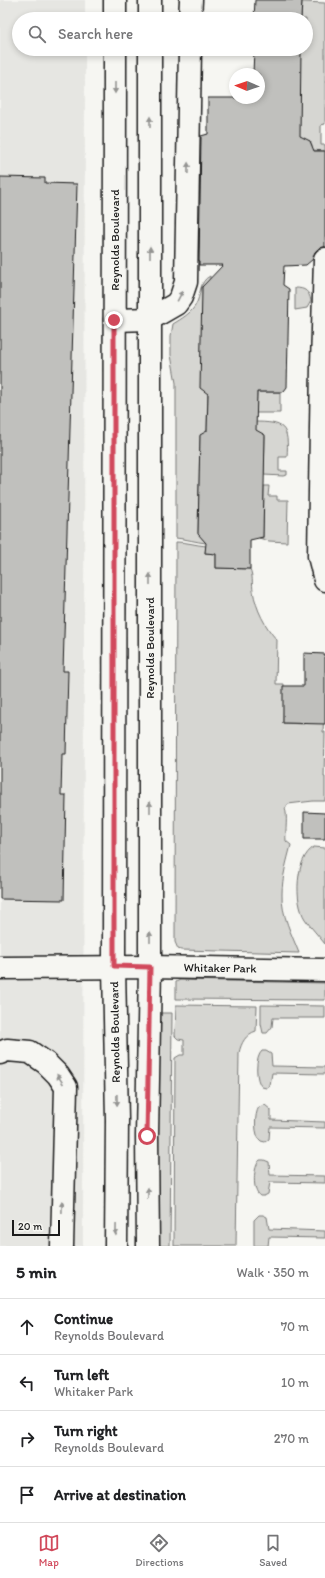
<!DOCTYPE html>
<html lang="en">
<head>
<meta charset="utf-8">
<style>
	:root { --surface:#fff; --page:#f6f6f6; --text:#202124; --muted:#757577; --line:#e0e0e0; --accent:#d1495b }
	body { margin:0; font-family:Itim,sans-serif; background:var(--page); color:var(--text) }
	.compass { position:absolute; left:229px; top:68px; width:36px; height:36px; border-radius:50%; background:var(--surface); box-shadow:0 2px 6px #0003; rotate:272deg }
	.scale { position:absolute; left:12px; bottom:10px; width:48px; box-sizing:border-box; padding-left:4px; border:2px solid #1c1c1c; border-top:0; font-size:11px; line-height:14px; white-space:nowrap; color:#1c1c1c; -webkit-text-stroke:3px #f6f6f2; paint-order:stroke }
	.stop { position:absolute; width:12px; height:12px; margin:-9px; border:3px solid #d1495b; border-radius:50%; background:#fff }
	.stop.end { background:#d1495b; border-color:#fff; box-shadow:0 1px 4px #0008 }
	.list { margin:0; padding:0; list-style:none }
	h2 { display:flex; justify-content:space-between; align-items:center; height:52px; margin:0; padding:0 16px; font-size:17px }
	h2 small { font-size:13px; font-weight:400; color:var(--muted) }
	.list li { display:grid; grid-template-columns:26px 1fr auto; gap:12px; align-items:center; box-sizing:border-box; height:56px; padding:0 16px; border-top:1px solid var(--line) }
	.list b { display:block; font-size:15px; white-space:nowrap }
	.list p { margin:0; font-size:13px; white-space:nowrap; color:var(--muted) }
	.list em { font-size:13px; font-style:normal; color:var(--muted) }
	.icon { flex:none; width:22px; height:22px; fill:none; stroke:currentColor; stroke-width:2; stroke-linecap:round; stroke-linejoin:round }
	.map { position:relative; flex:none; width:325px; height:1246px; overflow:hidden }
	.search { position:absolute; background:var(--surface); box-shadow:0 2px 6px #0003; left:12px; right:12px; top:12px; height:44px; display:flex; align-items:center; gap:10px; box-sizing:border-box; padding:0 14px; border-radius:22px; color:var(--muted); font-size:15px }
	.sheet { height:276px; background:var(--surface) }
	nav { display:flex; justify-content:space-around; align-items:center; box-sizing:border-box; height:56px; border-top:1px solid var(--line); background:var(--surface); font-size:11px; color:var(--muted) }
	nav a { display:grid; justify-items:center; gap:2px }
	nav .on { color:var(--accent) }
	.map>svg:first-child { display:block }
	.built { fill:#e6e6e2 }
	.green { fill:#d6d6d2; stroke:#797977 }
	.building { fill:#c0c0bd; stroke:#1c1c1c }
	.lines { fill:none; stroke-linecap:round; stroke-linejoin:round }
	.minor-casing { stroke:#1c1c1c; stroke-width:25 }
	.major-casing { stroke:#1c1c1c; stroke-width:25 }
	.minor { stroke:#f6f6f2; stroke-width:22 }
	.major { stroke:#f6f6f2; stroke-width:22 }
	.oneway { fill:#949492 }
	.route { stroke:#d1495b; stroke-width:5 }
	.labels { text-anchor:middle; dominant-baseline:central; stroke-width:3; stroke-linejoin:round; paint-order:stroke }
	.street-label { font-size:12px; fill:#1c1c1c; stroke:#f6f6f2 }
</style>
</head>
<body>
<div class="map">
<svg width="325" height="1246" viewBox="0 0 325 1246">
	<rect width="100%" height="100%" fill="#f6f6f2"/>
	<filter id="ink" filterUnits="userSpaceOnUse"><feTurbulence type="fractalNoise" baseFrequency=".025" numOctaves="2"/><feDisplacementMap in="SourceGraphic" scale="8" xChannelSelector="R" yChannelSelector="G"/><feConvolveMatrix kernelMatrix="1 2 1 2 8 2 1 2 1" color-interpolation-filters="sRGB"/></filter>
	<g filter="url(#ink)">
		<path class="built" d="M0 0H85V19H19V49H85L83 1246H0Z"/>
		<path class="green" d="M302 2 325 3V124L321 125V145H325V151L312 150V145L310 141 296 139 301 49H306V19H301Z
			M210 276 207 431 200 436 198 533 206 543C196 542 187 539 176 538V383L171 355V336L173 324C181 319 190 314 195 306 202 295 198 282 210 276Z
			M295 288C305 288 309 291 311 301L307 308 295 310Z
			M257 392H280V413H256Z
			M253 422C285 422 289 426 287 457H279V471H287V475L283 476 264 475 265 437 264 435 253 433Z
			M264 486H269L268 496H277V500H288L287 542 269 541 259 538H263V535Z
			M176 542C187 542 195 545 206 546L205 553 216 554V568L250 569C253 575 252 584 253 591 256 609 265 627 277 640L276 684H284L283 723 304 724V708L324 709 323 732H325V736L324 777H325V801H313L288 804 285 809C288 815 285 832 286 841L291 845C287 861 282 877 282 894 281 914 292 935 299 953L181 950 178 949 175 942Z
			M314 847 325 848V944C319 936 311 928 305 919 294 902 295 858 314 847Z
			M180 980 325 983V1000L176 999V982Z
			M176 1005 257 1006 256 1031C246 1034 241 1043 239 1053L236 1246H174L175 1058 180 1055H184V1040L178 1039 175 1036Z
			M261 1005 325 1006V1018H273L272 1027 267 1033H263L261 1024Z
			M158 1013H172L170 1246H157Z
			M262 1051H266L271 1054 272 1066 325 1067V1074L272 1073 270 1085 266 1088 262 1087C255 1081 255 1057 262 1051Z
			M265 1105 271 1110V1120L325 1122V1128L270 1127 269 1139 265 1142 261 1141C254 1137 254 1114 259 1107Z
			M260 1160H264L269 1162 270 1175 325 1176V1183L270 1182 268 1194 264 1196H260C252 1191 253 1166 260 1160Z
			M259 1215H263L267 1217 269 1229 325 1231V1238L269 1237 268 1246H254V1220Z"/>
		<path class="building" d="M255 0H302L301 19H254Z
			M254 49H301L300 136 310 141 314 151H325V247L319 248 315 252 313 259 306 265 284 266 283 285 289 289 287 387 284 391 282 392H257L256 430 265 435 263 537 250 540V569L216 568V554L205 553 206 543 198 534 200 435 207 431 208 394 200 388 202 290V287L223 265H199L201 136 208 134V98H259V74H253Z
			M0 177 45 178V183L77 184 63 671H68L66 754H62L61 795H66L64 900 0 899Z
			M304 653 325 654V724L283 723V686H304Z
			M304 812 325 813V839H304Z"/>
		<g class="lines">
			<g class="minor-casing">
				<path id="minor" d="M190 19 191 0
					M325 259 322 364H325
					M115 320 150 319 176 304 181 297 186 282 190 49
					M322 364 319 556 325 580
					M0 968 150 967 325 970
					M0 1053 7 1050 30 1052 46 1063 58 1075 66 1087 62 1246"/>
			</g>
			<g class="major-casing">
				<path id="major" d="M115 19V0
					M150 19V0
					M115 49 114 967 117 1120 116 1246
					M148 1246 147 1136 150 967V49"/>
			</g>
			<use href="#minor" class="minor"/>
			<use href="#major" class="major"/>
		</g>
		<defs><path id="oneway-solid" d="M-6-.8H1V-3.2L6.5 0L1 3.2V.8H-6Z"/></defs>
		<g class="oneway">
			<use href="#oneway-solid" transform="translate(115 88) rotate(90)"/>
			<use href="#oneway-solid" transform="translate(150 122) rotate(-90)"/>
			<use href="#oneway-solid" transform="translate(188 168) rotate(-89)"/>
			<use href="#oneway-solid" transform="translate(150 252) rotate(-90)"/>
			<use href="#oneway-solid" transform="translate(180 296) rotate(-62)"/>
			<use href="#oneway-solid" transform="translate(150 579) rotate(-90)"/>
			<use href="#oneway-solid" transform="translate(150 807) rotate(-90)"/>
			<use href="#oneway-solid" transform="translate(150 937) rotate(-90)"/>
			<use href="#oneway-solid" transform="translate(60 1079) rotate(-124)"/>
			<use href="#oneway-solid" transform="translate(117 1100) rotate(89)"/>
			<use href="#oneway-solid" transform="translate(148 1193) rotate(-90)"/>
			<use href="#oneway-solid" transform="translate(62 1207) rotate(-89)"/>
			<use href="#oneway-solid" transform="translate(116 1230) rotate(91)"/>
		</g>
	</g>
	<g class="lines" filter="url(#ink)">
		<path class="route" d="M114 320V966L150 967 147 1136"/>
	</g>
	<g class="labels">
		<g class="street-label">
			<text transform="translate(115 240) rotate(-90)">Reynolds Boulevard</text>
			<text transform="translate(150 648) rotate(-90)">Reynolds Boulevard</text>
			<text transform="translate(220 968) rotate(1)">Whitaker Park</text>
			<text transform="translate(115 1032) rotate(-91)">Reynolds Boulevard</text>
		</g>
	</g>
</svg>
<svg class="compass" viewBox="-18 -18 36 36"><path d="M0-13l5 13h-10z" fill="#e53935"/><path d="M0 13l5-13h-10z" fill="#757577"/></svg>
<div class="scale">20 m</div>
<div class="stop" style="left:147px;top:1136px"></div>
<div class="stop end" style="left:114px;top:320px"></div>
<div class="search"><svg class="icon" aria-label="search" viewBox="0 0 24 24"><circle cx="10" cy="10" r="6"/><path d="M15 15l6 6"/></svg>Search here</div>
</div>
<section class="sheet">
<h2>5 min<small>Walk · 350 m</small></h2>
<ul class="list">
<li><svg class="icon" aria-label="ahead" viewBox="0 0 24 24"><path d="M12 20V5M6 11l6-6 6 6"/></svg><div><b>Continue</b><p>Reynolds Boulevard</p></div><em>70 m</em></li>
<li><svg class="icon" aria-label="left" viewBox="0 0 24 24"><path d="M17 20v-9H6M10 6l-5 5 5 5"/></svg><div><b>Turn left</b><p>Whitaker Park</p></div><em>10 m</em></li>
<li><svg class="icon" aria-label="right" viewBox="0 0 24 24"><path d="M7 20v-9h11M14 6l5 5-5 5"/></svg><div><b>Turn right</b><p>Reynolds Boulevard</p></div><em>270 m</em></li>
<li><svg class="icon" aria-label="arrive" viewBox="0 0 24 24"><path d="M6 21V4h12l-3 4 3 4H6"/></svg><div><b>Arrive at destination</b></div></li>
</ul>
</section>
<nav>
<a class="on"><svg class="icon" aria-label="map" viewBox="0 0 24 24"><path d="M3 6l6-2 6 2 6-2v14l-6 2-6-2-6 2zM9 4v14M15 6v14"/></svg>Map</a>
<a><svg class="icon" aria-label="directions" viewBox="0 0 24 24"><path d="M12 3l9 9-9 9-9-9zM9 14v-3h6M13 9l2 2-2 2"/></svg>Directions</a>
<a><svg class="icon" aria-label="saved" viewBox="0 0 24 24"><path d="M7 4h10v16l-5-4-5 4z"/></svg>Saved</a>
</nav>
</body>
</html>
